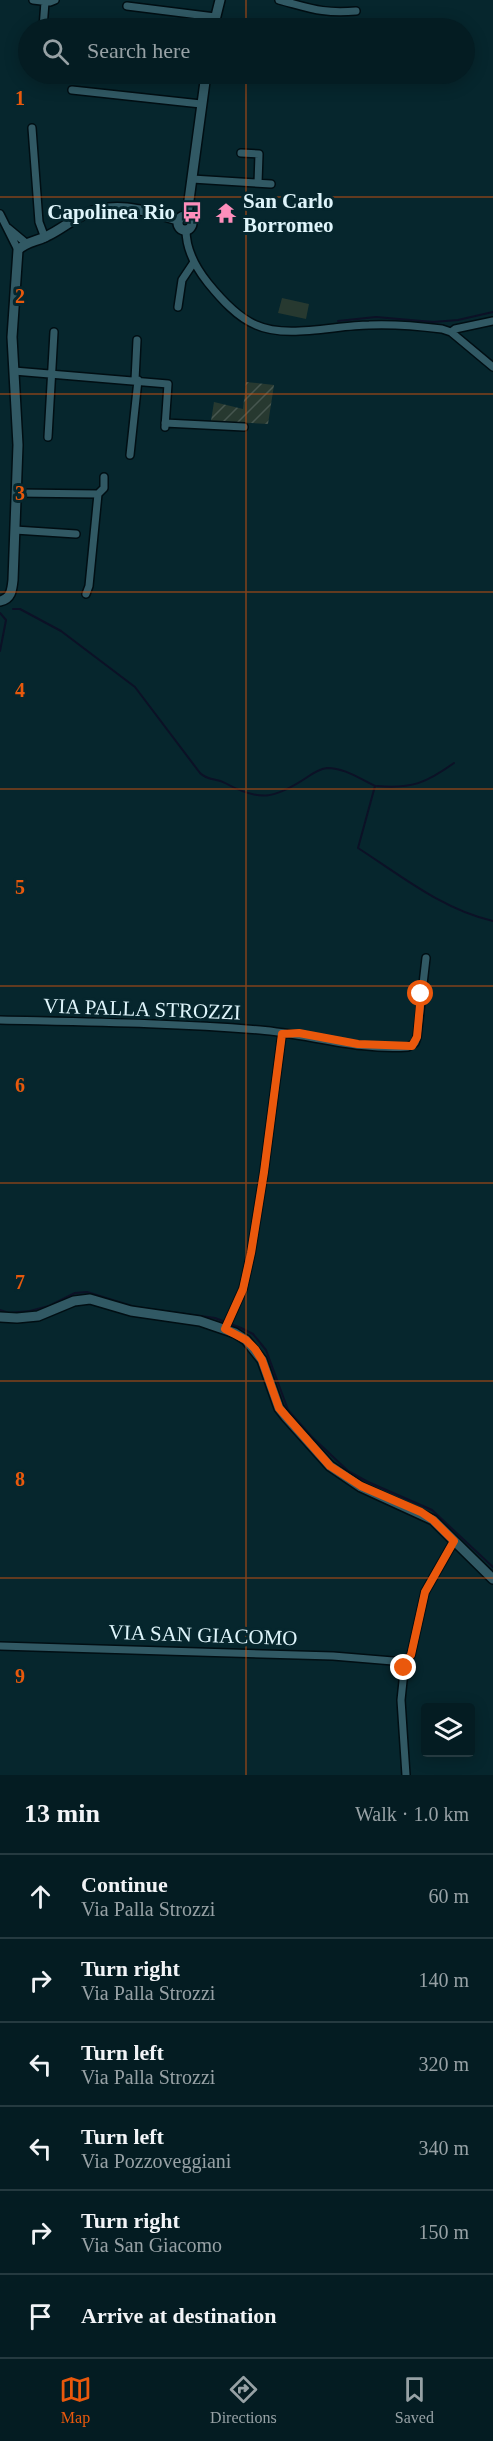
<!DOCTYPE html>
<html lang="en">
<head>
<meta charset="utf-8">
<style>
	:root { --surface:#041c22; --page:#0d252a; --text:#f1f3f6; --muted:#97a1a5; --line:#253a40; --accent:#ea580c }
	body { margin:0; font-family:"Times New Roman",serif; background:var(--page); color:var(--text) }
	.controls { position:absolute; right:18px; bottom:18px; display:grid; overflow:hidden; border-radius:6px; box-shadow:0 3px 15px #0003 }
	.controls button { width:54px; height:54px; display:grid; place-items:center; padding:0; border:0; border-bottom:2px solid var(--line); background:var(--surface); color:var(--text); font:30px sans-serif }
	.stop { position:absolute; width:18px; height:18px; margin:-14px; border:4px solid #ea580c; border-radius:50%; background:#fff }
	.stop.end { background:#ea580c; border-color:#fff; box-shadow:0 2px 6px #0008 }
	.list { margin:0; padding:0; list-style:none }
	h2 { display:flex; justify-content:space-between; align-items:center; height:78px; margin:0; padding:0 24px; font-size:26px }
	h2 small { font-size:20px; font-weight:400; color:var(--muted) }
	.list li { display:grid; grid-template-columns:39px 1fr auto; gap:18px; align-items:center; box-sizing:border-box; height:84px; padding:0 24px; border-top:2px solid var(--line) }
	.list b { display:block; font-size:22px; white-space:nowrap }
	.list p { margin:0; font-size:20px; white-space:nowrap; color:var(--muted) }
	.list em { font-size:20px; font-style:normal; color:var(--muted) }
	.icon { flex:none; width:33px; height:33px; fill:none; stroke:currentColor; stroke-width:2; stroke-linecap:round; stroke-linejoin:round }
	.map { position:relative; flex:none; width:493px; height:1775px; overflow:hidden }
	.search { position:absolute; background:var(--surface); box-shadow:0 3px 15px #0003; left:18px; right:18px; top:18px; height:66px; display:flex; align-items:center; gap:15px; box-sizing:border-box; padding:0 21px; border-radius:33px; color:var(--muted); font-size:22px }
	.sheet { height:582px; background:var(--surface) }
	nav { display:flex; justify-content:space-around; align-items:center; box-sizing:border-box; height:84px; border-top:2px solid var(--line); background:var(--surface); font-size:16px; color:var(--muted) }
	nav a { display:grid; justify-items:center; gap:3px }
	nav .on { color:var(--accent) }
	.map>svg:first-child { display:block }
	.park { fill:#273930 }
	.garden { fill:url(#garden-furrows) }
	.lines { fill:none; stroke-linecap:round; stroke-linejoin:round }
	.stream { stroke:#0c1126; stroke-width:2 }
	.minor-casing { stroke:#000e13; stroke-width:10 }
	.tertiary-casing { stroke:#000e13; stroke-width:12 }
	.minor { stroke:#315964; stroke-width:7 }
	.tertiary { stroke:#315964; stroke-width:9 }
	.route { stroke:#ea580c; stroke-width:8 }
	.grid { fill:none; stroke:#e8590c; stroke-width:1.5; stroke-opacity:0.55 }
	.labels { text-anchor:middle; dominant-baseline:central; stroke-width:6; stroke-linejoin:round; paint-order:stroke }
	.poi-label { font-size:21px; font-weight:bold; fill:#dff5fb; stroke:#06262d; text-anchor:start }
	.street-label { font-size:21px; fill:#dff5fb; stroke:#06262d }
	.grid-label { font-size:20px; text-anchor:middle; font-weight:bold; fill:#e8590c; stroke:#06262d; stroke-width:6; stroke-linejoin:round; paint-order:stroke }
</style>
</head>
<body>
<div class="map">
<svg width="493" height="1775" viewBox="0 0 493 1775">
	<defs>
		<pattern id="garden-furrows" width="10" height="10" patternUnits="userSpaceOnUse" patternTransform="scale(1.5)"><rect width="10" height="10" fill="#273930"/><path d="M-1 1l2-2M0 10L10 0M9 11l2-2" fill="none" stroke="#46564f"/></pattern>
	</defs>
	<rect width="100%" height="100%" fill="#06262d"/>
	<path class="park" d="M282 298 309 304 306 319 278 313Z"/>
	<path class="garden" d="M246 382 274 385 268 424 211 421 214 402 243 409Z"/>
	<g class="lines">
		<path class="stream" d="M338 321 376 317 433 322 458 320 493 312
			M13 609H20L61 631 135 687 200 773C208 781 216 778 225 783 260 802 274 799 306 778 313 773 319 769 327 768 345 768 360 779 375 786L358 848C400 875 443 910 493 921
			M0 613 6 620 0 651
			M377 786C412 789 426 783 454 763
			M0 1310 9 1313 30 1311 49 1306 75 1293 87 1292 135 1307 215 1318 241 1328 253 1334 266 1350 288 1410 311 1436 348 1471 368 1482 432 1510 493 1567"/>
		<g class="minor-casing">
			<path id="minor" d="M33 0 50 2 55 0
				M279 0C310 8 323 14 356 11
				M127 6 215 17
				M43 28 45 2
				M72 90 201 104
				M32 128 39 222 45 238
				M241 153 259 154 258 183
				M192 179 271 184
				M0 214 18 250
				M8 228 26 243
				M186 230C186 251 196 268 208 283 221 299 237 317 256 325 286 339 336 325 369 325 393 324 418 326 442 329L451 332 493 367
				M178 307 182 280 194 262
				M451 332 455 329 493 321
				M14 371 168 384 165 427
				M135 380 137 340
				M165 423 244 427
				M48 437 54 332
				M130 455 138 380
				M17 493 98 494
				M98 494 104 488V477
				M15 530 76 534
				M86 594 89 586 98 494
				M0 1020C86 1022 174 1023 260 1030 308 1034 359 1051 408 1047L415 1043 417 1037 426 958
				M225 1329 243 1289 251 1253 264 1172 282 1034
				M0 1646 333 1656 405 1662 411 1655 425 1592 454 1541
				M405 1662 401 1700 406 1775"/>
		</g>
		<g class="tertiary-casing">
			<path id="tertiary" d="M213 28 220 0
				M187 215 206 74
				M178 223a7 7 0 1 1 14 0a7 7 0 1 1-14 0Z
				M0 601C11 599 12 590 13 580L18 445 12 337 18 250C27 241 36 242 47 236 60 230 70 221 83 215 115 200 146 211 178 220
				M0 1317 17 1318 38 1316 74 1301 90 1299 131 1311 200 1321 235 1333 246 1340 262 1360 279 1408 286 1417 330 1466 361 1487 433 1520 493 1579"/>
		</g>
		<use href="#minor" class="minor"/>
		<use href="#tertiary" class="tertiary"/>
	</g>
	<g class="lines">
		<path class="route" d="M404 1668 405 1662 411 1655 425 1592 454 1541 433 1520 421 1512 361 1486 330 1466 279 1408 262 1360 255 1349 246 1340 225 1329 243 1289 251 1253 264 1172 282 1034 299 1033 358 1044 412 1046 417 1037 421 994"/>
	</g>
	<path class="grid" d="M246 0V28M246 74V1775M0 197H493M0 394H493M0 592H493M0 789H493M0 986H493M0 1183H493M0 1381H493M0 1578H493"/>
	<defs>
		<g id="bus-bare" transform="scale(1.62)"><path d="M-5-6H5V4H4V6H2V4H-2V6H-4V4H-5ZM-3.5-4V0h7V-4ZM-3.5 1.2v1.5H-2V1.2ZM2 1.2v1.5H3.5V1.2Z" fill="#fe8ebb" stroke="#06262d" stroke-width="2.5" paint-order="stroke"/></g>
		<g id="temple-bare" transform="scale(1.62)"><path d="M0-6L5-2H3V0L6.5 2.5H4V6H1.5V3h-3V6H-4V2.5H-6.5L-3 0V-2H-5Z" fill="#fe8ebb" stroke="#06262d" stroke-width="2.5" paint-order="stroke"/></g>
	</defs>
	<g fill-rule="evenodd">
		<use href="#bus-bare" x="192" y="212"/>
		<use href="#temple-bare" x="226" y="213"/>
	</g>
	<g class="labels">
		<g class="poi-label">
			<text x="243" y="201">San Carlo<tspan x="243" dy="24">Borromeo</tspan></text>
			<text x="175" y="212" text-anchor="end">Capolinea Rio</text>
		</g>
		<g class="street-label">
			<text transform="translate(142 1009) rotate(2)">VIA PALLA STROZZI</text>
			<text transform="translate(203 1635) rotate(2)">VIA SAN GIACOMO</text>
		</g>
	</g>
	<g class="grid-label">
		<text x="20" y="105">1</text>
		<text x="20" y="303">2</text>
		<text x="20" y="500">3</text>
		<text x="20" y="697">4</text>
		<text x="20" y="894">5</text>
		<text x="20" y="1092">6</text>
		<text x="20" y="1289">7</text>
		<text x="20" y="1486">8</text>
		<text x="20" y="1683">9</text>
	</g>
</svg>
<div class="controls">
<button><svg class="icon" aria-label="layers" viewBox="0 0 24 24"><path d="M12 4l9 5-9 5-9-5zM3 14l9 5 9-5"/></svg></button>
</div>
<div class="stop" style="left:421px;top:994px"></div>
<div class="stop end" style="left:404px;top:1668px"></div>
<div class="search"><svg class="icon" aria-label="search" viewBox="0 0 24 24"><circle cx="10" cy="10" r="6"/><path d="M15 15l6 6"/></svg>Search here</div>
</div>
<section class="sheet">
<h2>13 min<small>Walk · 1.0 km</small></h2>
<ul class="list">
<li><svg class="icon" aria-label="ahead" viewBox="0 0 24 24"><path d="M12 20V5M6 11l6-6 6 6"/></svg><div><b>Continue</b><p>Via Palla Strozzi</p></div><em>60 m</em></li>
<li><svg class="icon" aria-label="right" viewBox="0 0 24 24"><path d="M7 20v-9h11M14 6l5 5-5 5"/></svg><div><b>Turn right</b><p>Via Palla Strozzi</p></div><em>140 m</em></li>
<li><svg class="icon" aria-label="left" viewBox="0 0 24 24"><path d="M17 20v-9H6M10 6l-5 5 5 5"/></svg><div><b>Turn left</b><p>Via Palla Strozzi</p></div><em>320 m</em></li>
<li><svg class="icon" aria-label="left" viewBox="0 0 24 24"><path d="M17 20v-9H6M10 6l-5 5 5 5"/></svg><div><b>Turn left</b><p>Via Pozzoveggiani</p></div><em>340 m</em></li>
<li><svg class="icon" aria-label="right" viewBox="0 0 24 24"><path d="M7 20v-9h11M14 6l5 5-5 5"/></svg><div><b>Turn right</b><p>Via San Giacomo</p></div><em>150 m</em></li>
<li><svg class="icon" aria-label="arrive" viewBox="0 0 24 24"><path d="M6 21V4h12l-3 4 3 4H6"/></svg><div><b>Arrive at destination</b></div></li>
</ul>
</section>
<nav>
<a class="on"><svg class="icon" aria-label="map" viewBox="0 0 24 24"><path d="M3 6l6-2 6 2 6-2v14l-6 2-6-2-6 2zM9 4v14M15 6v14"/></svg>Map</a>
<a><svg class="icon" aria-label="directions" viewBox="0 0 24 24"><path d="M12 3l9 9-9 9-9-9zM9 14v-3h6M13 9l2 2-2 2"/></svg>Directions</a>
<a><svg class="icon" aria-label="saved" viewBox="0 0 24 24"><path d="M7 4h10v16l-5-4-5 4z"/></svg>Saved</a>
</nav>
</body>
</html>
